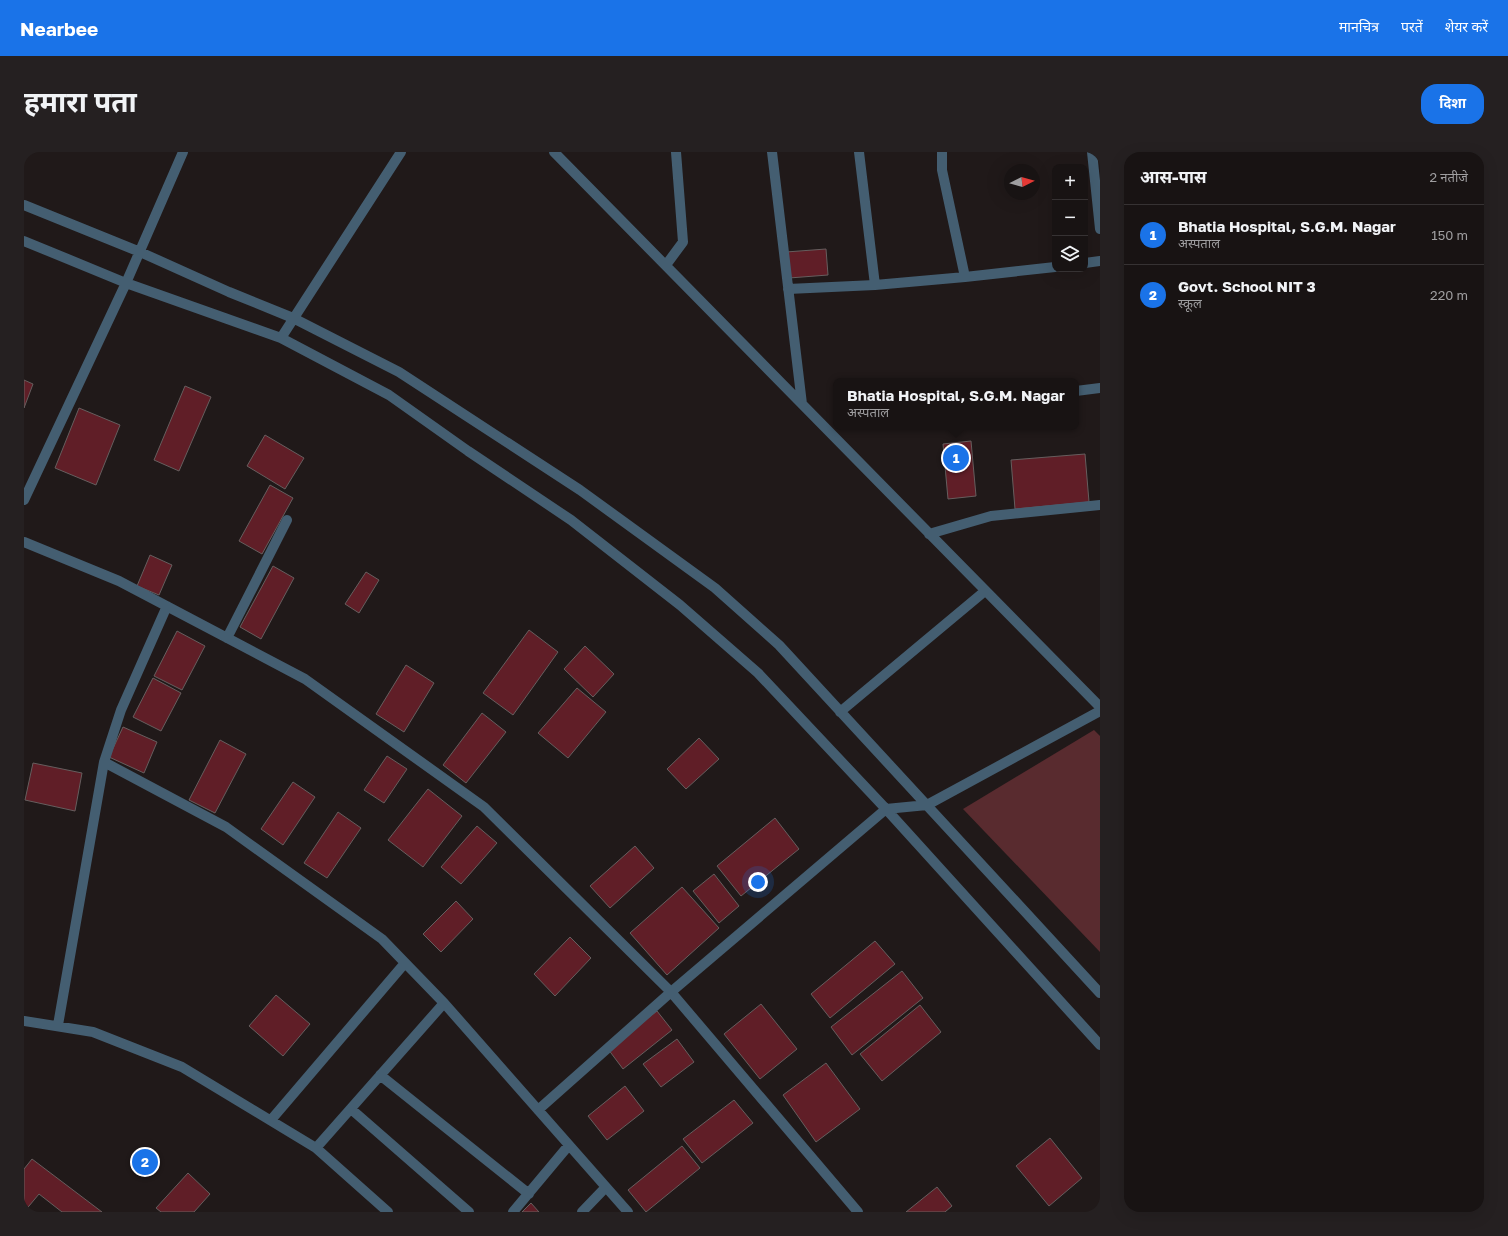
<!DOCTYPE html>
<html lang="hi">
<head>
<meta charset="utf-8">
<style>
	:root { --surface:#181313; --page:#252021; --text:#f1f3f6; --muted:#9f9ea0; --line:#363233; --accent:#1a73e8 }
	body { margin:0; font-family:"Golos Text","Noto Sans Devanagari",sans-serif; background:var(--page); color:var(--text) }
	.controls { position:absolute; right:12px; top:12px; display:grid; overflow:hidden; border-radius:8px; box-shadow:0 4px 16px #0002 }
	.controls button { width:36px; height:36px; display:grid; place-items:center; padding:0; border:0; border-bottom:1px solid var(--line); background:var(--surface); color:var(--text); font:20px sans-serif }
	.compass { position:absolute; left:980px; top:12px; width:36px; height:36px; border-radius:50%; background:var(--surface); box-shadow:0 4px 16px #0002; rotate:84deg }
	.you { position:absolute; left:734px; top:730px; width:14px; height:14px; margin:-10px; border:3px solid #fff; border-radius:50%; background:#1a73e8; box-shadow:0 0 0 6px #1a73e833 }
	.badge { display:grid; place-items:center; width:26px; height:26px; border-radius:50%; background:var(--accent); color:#fff; font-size:13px; font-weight:700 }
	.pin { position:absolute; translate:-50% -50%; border:2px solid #fff; box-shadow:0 1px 4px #0006 }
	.popup { position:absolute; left:809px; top:226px; width:246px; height:52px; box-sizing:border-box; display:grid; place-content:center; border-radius:8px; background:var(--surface); filter:drop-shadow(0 1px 3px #0005); font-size:13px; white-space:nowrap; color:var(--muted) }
	.popup b { font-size:15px; color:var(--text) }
	.popup::after { content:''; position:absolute; left:50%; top:100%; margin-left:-8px; border:8px solid transparent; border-top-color:var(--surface) }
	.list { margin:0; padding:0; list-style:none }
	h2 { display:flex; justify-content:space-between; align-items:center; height:52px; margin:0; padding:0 16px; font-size:17px }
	h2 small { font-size:13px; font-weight:400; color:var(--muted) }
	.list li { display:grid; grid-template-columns:26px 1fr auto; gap:12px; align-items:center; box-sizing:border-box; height:60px; padding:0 16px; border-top:1px solid var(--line) }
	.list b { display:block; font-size:15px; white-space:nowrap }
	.list p { margin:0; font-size:13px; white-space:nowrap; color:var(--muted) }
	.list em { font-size:13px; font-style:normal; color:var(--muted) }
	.icon { flex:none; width:22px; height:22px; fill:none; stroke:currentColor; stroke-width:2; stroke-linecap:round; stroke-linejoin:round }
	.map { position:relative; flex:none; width:1076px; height:1060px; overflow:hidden; border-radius:16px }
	header { display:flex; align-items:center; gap:24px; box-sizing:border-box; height:56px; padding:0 20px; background:var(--accent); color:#fff }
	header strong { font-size:19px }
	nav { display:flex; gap:22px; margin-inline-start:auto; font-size:14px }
	.intro { display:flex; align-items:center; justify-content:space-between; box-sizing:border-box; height:96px; padding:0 24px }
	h1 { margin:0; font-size:28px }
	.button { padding:10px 18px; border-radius:16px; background:var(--accent); color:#fff; font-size:14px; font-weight:700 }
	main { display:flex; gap:24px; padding:0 24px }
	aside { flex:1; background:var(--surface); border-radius:16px; box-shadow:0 4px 16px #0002 }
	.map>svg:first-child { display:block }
	.green { fill:#592b2f }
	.building { fill:#601e27; stroke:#665e5e }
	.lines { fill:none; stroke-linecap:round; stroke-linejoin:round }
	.minor { stroke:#445e71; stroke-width:10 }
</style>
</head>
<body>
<header>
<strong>Nearbee</strong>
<nav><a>मानचित्र</a><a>परतें</a><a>शेयर करें</a></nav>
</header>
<div class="intro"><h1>हमारा पता</h1><a class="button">दिशा</a></div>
<main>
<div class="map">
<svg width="1076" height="1060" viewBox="0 0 1076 1060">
	<rect width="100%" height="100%" fill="#201919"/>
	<path class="green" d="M1070 578 1076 584V800L939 657Z"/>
	<path class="building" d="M802 97 804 123 765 126 762 100Z
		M0 228 9 232 0 256Z
		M161 234 187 245 155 319 130 308Z
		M55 256 96 273 72 333 31 316Z
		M241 283 280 306 261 337 223 314Z
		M947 289 952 344 924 347 919 292Z
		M1061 302 1065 350 991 357 987 308Z
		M246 333 269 346 238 402 215 389Z
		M126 403 148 413 135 443 113 434Z
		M249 414 270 426 237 487 216 475Z
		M342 420 355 428 335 461 321 452Z
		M505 478 534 500 489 563 459 541Z
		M153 479 181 494 158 538 130 524Z
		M561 494 590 522 569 545 540 517Z
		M382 513 410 531 380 580 352 562Z
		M129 526 157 541 137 579 109 565Z
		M553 536 582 560 544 606 514 581Z
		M458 561 482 580 442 631 419 613Z
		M99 575 133 590 120 621 85 605Z
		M675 586 695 607 662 637 643 617Z
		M196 588 222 602 191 661 165 648Z
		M363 604 383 617 360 651 340 638Z
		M9 611 58 621 51 659 1 648Z
		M269 630 291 645 259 693 237 677Z
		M404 637 438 664 399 715 364 688Z
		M314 660 337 676 303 726 280 711Z
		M751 666 775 697 717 744 693 714Z
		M453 674 473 691 437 732 417 715Z
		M611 694 630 716 586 756 566 734Z
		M690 722 715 754 695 771 669 739Z
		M658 735 695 776 643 823 606 781Z
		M432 749 449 767 417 800 399 782Z
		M546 785 567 806 531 844 510 822Z
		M851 789 871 812 806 866 787 842Z
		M878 819 899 846 828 903 807 875Z
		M252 843 286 872 259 904 225 874Z
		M737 852 773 897 736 927 700 882Z
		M896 853 917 880 858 929 836 902Z
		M633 859 648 878 599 917 584 897Z
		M653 887 670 910 637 935 619 912Z
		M802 911 836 957 792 990 759 943Z
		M601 934 620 959 583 988 564 964Z
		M710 948 729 971 678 1011 659 987Z
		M1026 986 1058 1026 1025 1054 992 1014Z
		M658 994 676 1016 622 1060 604 1038Z
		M8 1007 78 1060H38L15 1042 0 1060V1017Z
		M164 1021 186 1042 170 1060H137L132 1056Z
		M913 1035 928 1054 921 1060H882Z
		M507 1051 515 1060H498Z"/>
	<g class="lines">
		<path class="minor" d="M530 0 1076 555
			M748 0 778 252
			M835 0 851 133
			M1068 0 1076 77
			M0 53 116 100 205 140 269 166 375 220 556 338 691 436 755 493 1076 841
			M0 89 102 131 257 186 365 243 444 299 547 368 656 453 734 521 862 657 1076 893
			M1061 111 1076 109
			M642 113 659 90 652 0
			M941 125 1031 115
			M764 137 851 133 941 125 918 18V0
			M257 186 377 0
			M1052 239 1076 236
			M0 348 102 131 159 0
			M905 382 967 364 1076 353
			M0 390 95 429 281 527 460 655 647 840 834 1060
			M203 486 263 368
			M816 560 961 439
			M80 610 202 675 358 787 420 851 604 1060
			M0 869 69 880 158 915 292 996 364 1060
			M34 873 80 610 97 558 143 454
			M356 923 505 1042
			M327 957 445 1060
			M514 958 647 840 862 657 903 653 1076 559
			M247 968 381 811
			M292 996 420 851
			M489 1060 545 993
			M558 1060 582 1035"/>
	</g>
</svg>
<div class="controls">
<button>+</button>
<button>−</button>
<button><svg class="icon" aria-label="layers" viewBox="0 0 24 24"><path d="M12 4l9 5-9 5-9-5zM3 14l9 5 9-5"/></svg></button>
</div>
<svg class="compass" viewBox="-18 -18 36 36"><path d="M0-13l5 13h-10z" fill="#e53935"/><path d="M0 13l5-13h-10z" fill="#9f9ea0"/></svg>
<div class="you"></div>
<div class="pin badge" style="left:932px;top:306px">1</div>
<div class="popup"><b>Bhatia Hospital, S.G.M. Nagar</b>अस्पताल</div>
<div class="pin badge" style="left:121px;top:1010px">2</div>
</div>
<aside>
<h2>आस-पास<small>2 नतीजे</small></h2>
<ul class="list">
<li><span class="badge">1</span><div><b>Bhatia Hospital, S.G.M. Nagar</b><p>अस्पताल</p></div><em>150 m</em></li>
<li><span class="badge">2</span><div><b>Govt. School NIT 3</b><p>स्कूल</p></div><em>220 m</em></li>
</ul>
</aside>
</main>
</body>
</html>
